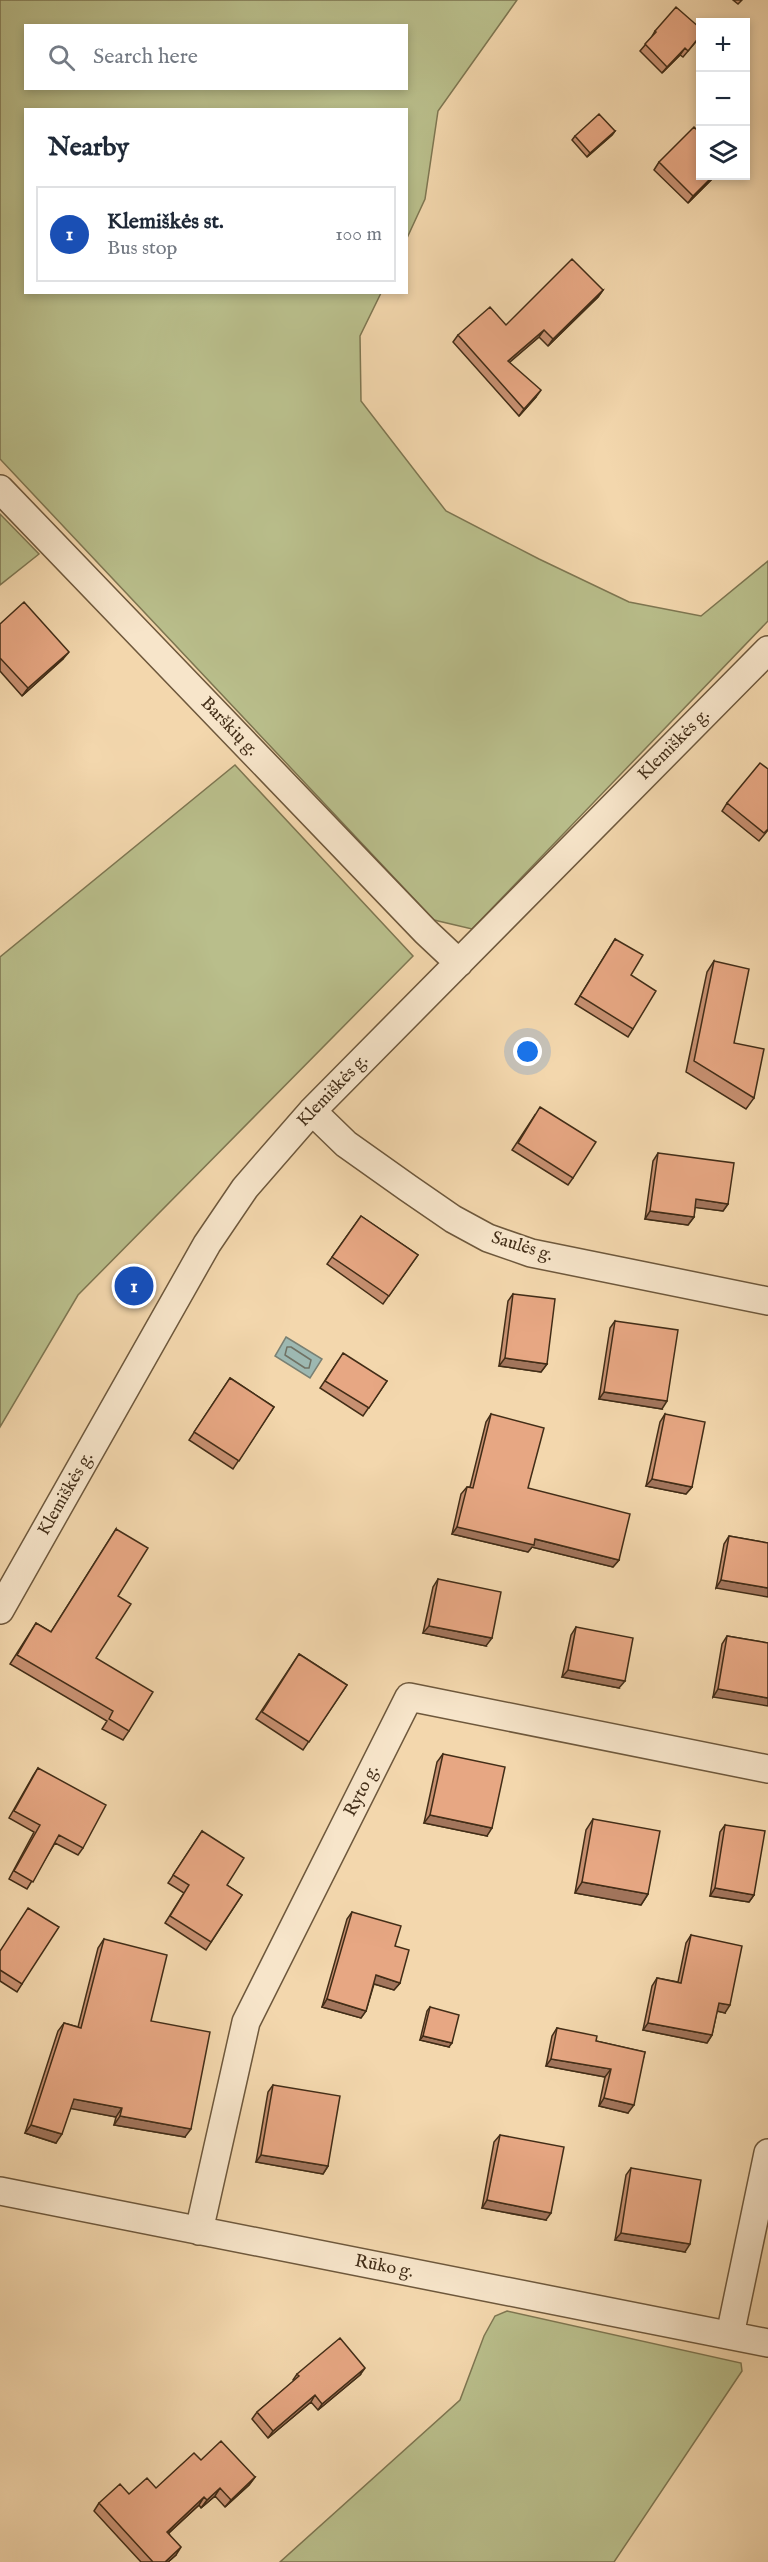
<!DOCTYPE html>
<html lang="en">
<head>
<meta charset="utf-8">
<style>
	:root { --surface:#fff; --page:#f2f2f3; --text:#1f2937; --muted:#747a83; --line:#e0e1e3; --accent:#0f766e }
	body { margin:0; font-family:"IM FELL English",serif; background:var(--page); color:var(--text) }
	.controls { position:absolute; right:18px; top:18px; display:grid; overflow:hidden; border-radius:0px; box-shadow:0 3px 9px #0003 }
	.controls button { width:54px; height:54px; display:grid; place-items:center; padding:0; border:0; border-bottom:2px solid var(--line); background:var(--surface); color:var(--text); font:30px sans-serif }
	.you { position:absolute; left:528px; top:1052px; width:21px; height:21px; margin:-15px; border:4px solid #fff; border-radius:50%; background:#1a73e8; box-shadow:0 0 0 9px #1a73e833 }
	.badge { display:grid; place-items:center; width:39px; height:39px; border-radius:50%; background:var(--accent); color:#fff; font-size:20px; font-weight:700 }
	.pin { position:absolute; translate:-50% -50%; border:3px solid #fff; box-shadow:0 2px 6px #0006 }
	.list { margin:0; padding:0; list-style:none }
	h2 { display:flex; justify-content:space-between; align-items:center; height:78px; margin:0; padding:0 24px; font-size:26px }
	h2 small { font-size:20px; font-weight:400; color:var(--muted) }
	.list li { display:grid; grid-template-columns:39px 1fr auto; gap:18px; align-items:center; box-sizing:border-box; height:96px; margin:0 12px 12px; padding:0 12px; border:2px solid var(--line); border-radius:0px }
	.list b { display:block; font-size:22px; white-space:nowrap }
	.list p { margin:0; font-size:20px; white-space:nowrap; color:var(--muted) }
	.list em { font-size:20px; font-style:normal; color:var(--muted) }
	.icon { flex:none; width:33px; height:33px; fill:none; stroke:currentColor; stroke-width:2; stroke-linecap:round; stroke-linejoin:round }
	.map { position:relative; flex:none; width:768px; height:2562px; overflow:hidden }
	.search { position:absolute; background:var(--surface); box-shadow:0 3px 9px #0003; left:24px; top:24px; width:384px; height:66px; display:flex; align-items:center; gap:15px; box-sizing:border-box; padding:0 21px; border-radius:0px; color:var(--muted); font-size:22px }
	.panel { position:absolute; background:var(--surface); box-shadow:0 3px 9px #0003; left:24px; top:108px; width:384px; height:186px; border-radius:0px }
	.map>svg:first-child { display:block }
	.green { fill:#b9be8b; stroke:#7e7651; stroke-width:1.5; fill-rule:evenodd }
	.water { fill:#9db8b1; stroke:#798073; stroke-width:1.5 }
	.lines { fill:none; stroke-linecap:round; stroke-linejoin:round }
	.shore { stroke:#707264; stroke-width:1.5 }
	.minor-casing { stroke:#6e583c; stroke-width:30 }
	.minor { stroke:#f7e5ca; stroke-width:27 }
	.wall { fill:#c79071; stroke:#422d17; stroke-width:1.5 }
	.shaded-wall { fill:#a2755c; stroke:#422d17; stroke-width:1.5 }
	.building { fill:#e7a783; stroke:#422d17; stroke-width:1.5 }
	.labels { text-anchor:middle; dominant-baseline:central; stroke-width:5; stroke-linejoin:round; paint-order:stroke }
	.street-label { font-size:18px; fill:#422d17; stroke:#f7e5ca }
</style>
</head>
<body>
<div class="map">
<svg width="768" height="2562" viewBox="0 0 768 2562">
	<rect width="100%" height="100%" fill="#f3d7ad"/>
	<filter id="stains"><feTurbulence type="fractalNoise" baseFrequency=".00333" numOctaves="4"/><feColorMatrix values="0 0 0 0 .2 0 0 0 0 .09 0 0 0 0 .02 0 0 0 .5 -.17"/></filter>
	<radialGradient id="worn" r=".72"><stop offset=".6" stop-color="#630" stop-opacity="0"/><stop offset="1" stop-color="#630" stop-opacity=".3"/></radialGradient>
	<path class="green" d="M0 0H517L438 111 425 199 407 238 406 110H26V292L381 293 360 336 361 401 446 511 539 559 629 602 701 616 768 561V621L472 929 434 920 0 459ZM26 26H406V88H26Z
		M0 514 39 554 0 585Z
		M235 765 413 956 78 1295 0 1427V957Z
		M507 2311 741 2363 742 2371 614 2562H280L460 2400 484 2336 495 2316Z"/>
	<path class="water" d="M286 1337 322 1359 310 1378 275 1356Z"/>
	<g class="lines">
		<path class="shore" d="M287 1347H291L311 1360 309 1368H305L285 1355Z"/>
		<g class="minor-casing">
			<path id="minor" d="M0 489 426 932 459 963
				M312 1111 346 1144 408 1188 453 1219 488 1238 531 1253 768 1301
				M0 1610 207 1244 245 1188 312 1111 768 650
				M0 2191 768 2343
				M199 2231 246 2022 409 1697 768 1769
				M730 2335 768 2153"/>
		</g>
		<use href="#minor" class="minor"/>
	</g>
	<path class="wall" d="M733 0H742L738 4Z
		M700 28V37L683 57 680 55 662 73 640 51 651 38 655 31Z
		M615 131 612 135 587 157 572 140 575 136Z
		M659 162 700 176H715L688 203 654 170Z
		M603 290 598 297 548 346 539 337 509 362 536 397 519 416 453 342 458 335 506 325Z
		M0 624 63 659 22 696 0 671Z
		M727 803 768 830 759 841 722 811Z
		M615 939 631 975 633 1029 628 1037 575 1004Z
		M714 961 734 1043 754 1098 746 1109 686 1072 707 972Z
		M535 1115 573 1178 568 1185 512 1150Z
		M658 1153 728 1204 723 1211 695 1207 694 1217 688 1225 645 1219 653 1161Z
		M361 1216 418 1255 383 1304 327 1264Z
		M513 1294 547 1364 541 1372 499 1366 508 1301Z
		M615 1321 662 1409 599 1399 610 1328Z
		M338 1361 387 1381 363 1416 320 1388Z
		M230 1378 274 1407 233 1469 189 1440Z
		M491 1414 528 1488 619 1560 613 1567 532 1547 528 1552 452 1534 461 1494 467 1487H470L486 1422Z
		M665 1414 692 1487 686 1494 646 1486 660 1422Z
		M116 1529 118 1596 96 1658 129 1731 123 1740 102 1729 107 1721 10 1664 36 1623 51 1632Z
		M729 1536 768 1543 716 1588 724 1544Z
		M438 1579 486 1646 423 1633 433 1587Z
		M576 1627 619 1688 562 1677 571 1635Z
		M727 1636 768 1643 713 1697 722 1644Z
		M299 1654 347 1685 303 1750 256 1719Z
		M443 1754 487 1836 424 1823 437 1762Z
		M38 1768 83 1848 78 1855 55 1843 27 1889 9 1879 34 1832 9 1818 33 1776Z
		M593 1819 648 1894 641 1905 575 1893 586 1830Z
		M725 1825 754 1895 749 1902 710 1896 720 1832Z
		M202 1831 227 1885 242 1895 206 1950 165 1923 184 1893 168 1883Z
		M352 1912 395 1946 400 1983 394 1990 374 1984 366 2011 361 2018 322 2007 347 1919Z
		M691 1935 725 2013 717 2011 712 2035 707 2043 643 2030 652 1986 657 1978 678 1982 686 1943Z
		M104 1939 151 2021 185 2137 114 2125 116 2117 71 2108 56 2143 25 2133 58 2031 64 2023 78 2027 98 1948Z
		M0 1951 22 1984 17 1992 0 1981Z
		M430 2007 449 2047 420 2040 427 2011Z
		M557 2028 596 2041 645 2052 628 2113 599 2106 605 2077 546 2066 552 2036Z
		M273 2085 328 2166 323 2174 256 2162 268 2092Z
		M500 2135 546 2220 482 2208 494 2142Z
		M631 2168 685 2252 615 2240 626 2175Z
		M297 2374 360 2375 318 2410 311 2402 268 2438 252 2419 257 2412 294 2381 293 2380Z
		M255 2477 249 2485 225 2507 215 2496 201 2508 199 2505 169 2533 176 2555 168 2562H141L94 2511 99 2503 129 2494 156 2488Z"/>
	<path class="shaded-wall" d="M685 48 680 55 662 73 667 67Z
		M615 131 612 135 587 157 590 153Z
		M713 176H715L688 203 693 196Z
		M603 290 598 297 548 346 553 339Z
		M544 330 539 337 503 368 508 361Z
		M541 390 536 397 519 416 524 409Z
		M69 652 63 659 22 696 28 688Z
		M696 1199 728 1204 723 1211 691 1207Z
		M650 1211 694 1217 688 1225 645 1219Z
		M505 1358 547 1364 541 1372 499 1366Z
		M604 1392 667 1401 662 1409 599 1399Z
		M652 1479 692 1487 686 1494 646 1486Z
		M457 1527 535 1539 619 1560 613 1567 532 1547 528 1552 452 1534Z
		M721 1580 768 1588V1597L716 1588Z
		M429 1626 492 1638 486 1646 423 1633Z
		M568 1670 625 1681 619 1688 562 1677Z
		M718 1689 768 1698V1706L713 1697Z
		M430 1815 492 1828 487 1836 424 1823Z
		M582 1882 648 1894 641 1905 575 1893Z
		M715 1888 754 1895 749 1902 710 1896Z
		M376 1975 400 1983 394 1990 371 1983Z
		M327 1999 366 2011 361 2018 322 2007Z
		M719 2003 730 2005 725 2013 713 2010Z
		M648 2023 712 2035 707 2043 643 2030Z
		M423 2036 452 2043 449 2047 420 2040Z
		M551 2059 611 2069 605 2077 546 2066Z
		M604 2098 634 2105 628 2113 599 2106Z
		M74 2099 122 2108 116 2117 68 2108Z
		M120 2116 191 2129 185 2137 114 2125Z
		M31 2125 62 2134 56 2143 25 2133Z
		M261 2155 328 2166 323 2174 256 2162Z
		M487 2200 551 2213 546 2220 482 2208Z
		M621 2233 690 2244 685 2252 615 2240Z
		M365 2368 360 2375 318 2410 322 2404Z
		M315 2395 311 2402 268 2438 273 2431Z
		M255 2477 249 2485 225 2507 231 2500Z
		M220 2488 215 2496 201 2508 207 2500Z
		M204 2497 199 2505 162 2539 167 2532Z
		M181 2547 176 2555 168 2562H165Z"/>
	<path class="building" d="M676 7 700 28V36L688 51 685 48 667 67 645 44 656 32 655 31Z
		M599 114 615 131 590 153 575 136Z
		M694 127 700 133V176H713L693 196 659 162Z
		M572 259 603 290 553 339 544 330 508 361 541 390 524 409 458 335 490 307 506 325Z
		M24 602 69 652 28 688 0 658V624Z
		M760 763 768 769V829L764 833 727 803Z
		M615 939 643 955 631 975 656 991 633 1029 580 996Z
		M714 961 749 969 734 1043 764 1049 754 1098 694 1061Z
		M540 1107 596 1142 573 1178 518 1143Z
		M658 1153 734 1163 728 1204 696 1199 694 1217 650 1211Z
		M361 1216 418 1255 389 1296 332 1257Z
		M513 1294 555 1299 547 1364 505 1358Z
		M615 1321 678 1330 667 1401 604 1392Z
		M343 1353 387 1381 369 1408 325 1381Z
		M230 1378 274 1407 239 1461 194 1432Z
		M491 1414 544 1428 528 1488 630 1514 619 1560 535 1539 534 1545 457 1527 467 1487 473 1488Z
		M665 1414 705 1422 692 1487 652 1479Z
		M116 1529 148 1548 118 1596 131 1604 96 1658 153 1692 129 1731 109 1719 113 1711 17 1655 36 1623 51 1632Z
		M729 1536 768 1543V1588L721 1580Z
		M438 1579 501 1592 492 1638 429 1626Z
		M576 1627 633 1638 625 1681 568 1670Z
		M727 1636 768 1643V1698L718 1689Z
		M299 1654 347 1685 309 1742 262 1712Z
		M443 1754 505 1767 492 1828 430 1815Z
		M38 1768 106 1805 83 1848 59 1835 33 1882 14 1871 40 1825 14 1811Z
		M593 1819 660 1831 648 1894 582 1882Z
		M725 1825 765 1831 754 1895 715 1888Z
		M202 1831 244 1858 227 1885 242 1895 211 1942 170 1916 189 1885 173 1875Z
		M28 1908 59 1927 22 1984 0 1970V1951Z
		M352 1912 401 1926 395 1946 409 1950 400 1983 376 1975 366 2011 327 1999Z
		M691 1935 742 1946 730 2005 719 2003 712 2035 648 2023 657 1978 681 1983Z
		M104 1939 167 1955 151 2021 210 2032 191 2129 120 2116 122 2108 74 2099 62 2134 31 2125 64 2023 81 2028Z
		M430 2007 459 2015 452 2043 423 2036Z
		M557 2028 597 2036 596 2041 645 2052 634 2105 604 2098 611 2069 551 2059Z
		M273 2085 340 2096 328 2166 261 2155Z
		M500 2135 564 2147 551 2213 487 2200Z
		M631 2168 701 2180 690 2244 621 2233Z
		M340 2338 365 2368 322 2404 315 2395 273 2431 257 2412 299 2376 297 2374Z
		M221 2441 255 2477 231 2500 220 2488 207 2500 204 2497 167 2532 181 2547 165 2562H153L99 2503 120 2484 129 2494 147 2478 156 2488 194 2453 201 2460Z"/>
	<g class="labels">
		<g class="street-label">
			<text transform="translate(229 727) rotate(46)">Barškių g.</text>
			<text transform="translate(674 745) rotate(-45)">Klemiškės g.</text>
			<text transform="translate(333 1091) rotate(-46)">Klemiškės g.</text>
			<text transform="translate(522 1247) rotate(17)">Saulės g.</text>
			<text transform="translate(66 1494) rotate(-60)">Klemiškės g.</text>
			<text transform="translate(362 1791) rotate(-63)">Ryto g.</text>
			<text transform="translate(384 2267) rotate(11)">Rūko g.</text>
		</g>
	</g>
	<rect width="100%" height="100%" filter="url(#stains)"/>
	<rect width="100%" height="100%" fill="url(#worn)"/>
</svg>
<div class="controls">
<button>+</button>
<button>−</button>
<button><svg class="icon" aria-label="layers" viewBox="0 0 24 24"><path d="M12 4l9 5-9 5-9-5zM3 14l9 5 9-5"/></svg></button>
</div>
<div class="you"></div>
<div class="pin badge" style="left:134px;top:1286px;background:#1a4fb4">1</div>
<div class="search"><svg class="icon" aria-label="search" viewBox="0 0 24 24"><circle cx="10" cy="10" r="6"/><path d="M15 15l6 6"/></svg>Search here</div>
<section class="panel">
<h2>Nearby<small></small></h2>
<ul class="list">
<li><span class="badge" style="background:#1a4fb4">1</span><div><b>Klemiškės st.</b><p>Bus stop</p></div><em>100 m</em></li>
</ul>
</section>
</div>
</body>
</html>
